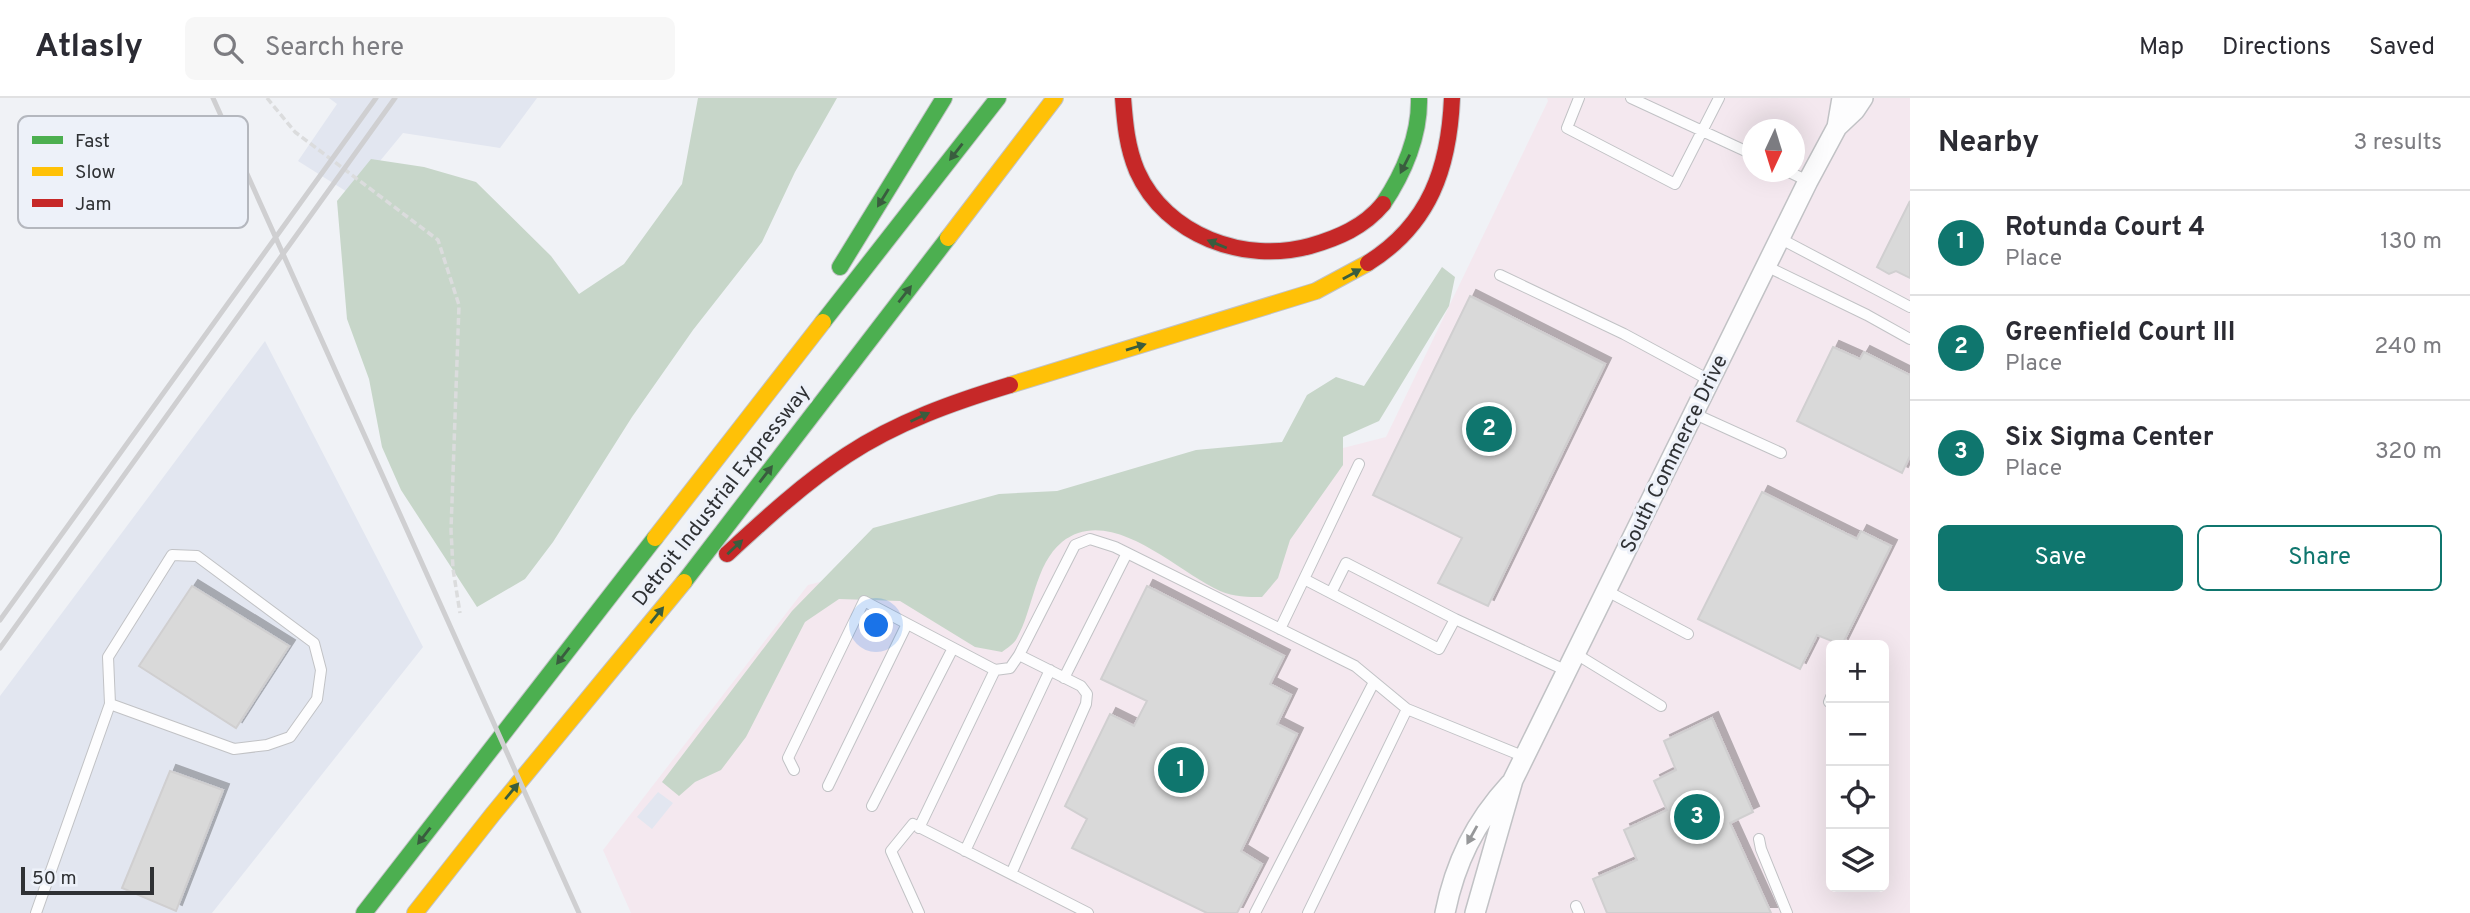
<!DOCTYPE html>
<html lang="en">
<head>
<meta charset="utf-8">
<style>
	:root { --surface:#fff; --page:#f7f7f7; --text:#2b2b33; --muted:#7c7c81; --line:#e1e1e2; --accent:#0f766e }
	body { margin:0; font-family:Overpass,sans-serif; background:var(--page); color:var(--text) }
	.controls { position:absolute; right:21px; bottom:21px; display:grid; overflow:hidden; border-radius:10px; box-shadow:0 7px 28px #0002 }
	.controls button { width:63px; height:63px; display:grid; place-items:center; padding:0; border:0; border-bottom:2px solid var(--line); background:var(--surface); color:var(--text); font:35px sans-serif }
	.compass { position:absolute; left:1742px; top:21px; width:63px; height:63px; border-radius:50%; background:var(--surface); box-shadow:0 7px 28px #0002; rotate:184deg }
	.scale { position:absolute; left:21px; bottom:18px; width:133px; box-sizing:border-box; padding-left:7px; border:4px solid #2f3134; border-top:0; font-size:19px; line-height:24px; white-space:nowrap; color:#2f3134; -webkit-text-stroke:5px #edf1f9; paint-order:stroke }
	.you { position:absolute; left:877px; top:528px; width:24px; height:24px; margin:-18px; border:5px solid #fff; border-radius:50%; background:#1a73e8; box-shadow:0 0 0 10px #1a73e833 }
	.badge { display:grid; place-items:center; width:46px; height:46px; border-radius:50%; background:var(--accent); color:#fff; font-size:23px; font-weight:700 }
	.pin { position:absolute; translate:-50% -50%; border:4px solid #fff; box-shadow:0 2px 7px #0006 }
	.list { margin:0; padding:0; list-style:none }
	h2 { display:flex; justify-content:space-between; align-items:center; height:91px; margin:0; padding:0 28px; font-size:30px }
	h2 small { font-size:23px; font-weight:400; color:var(--muted) }
	.list li { display:grid; grid-template-columns:46px 1fr auto; gap:21px; align-items:center; box-sizing:border-box; height:105px; padding:0 28px; border-top:2px solid var(--line) }
	.list b { display:block; font-size:26px; white-space:nowrap }
	.list p { margin:0; font-size:23px; white-space:nowrap; color:var(--muted) }
	.list em { font-size:23px; font-style:normal; color:var(--muted) }
	.actions { display:flex; gap:14px; padding:21px 28px }
	.actions a { flex:1; padding:16px 0; border:2px solid var(--accent); border-radius:10px; text-align:center; font-size:24px; color:var(--accent) }
	.actions .main { background:var(--accent); color:#fff }
	.icon { flex:none; width:38px; height:38px; fill:none; stroke:currentColor; stroke-width:2; stroke-linecap:round; stroke-linejoin:round }
	.map { position:relative; flex:none; width:1910px; height:815px; overflow:hidden }
	header { display:flex; align-items:center; gap:42px; box-sizing:border-box; height:98px; padding:0 35px; background:var(--surface); border-bottom:2px solid var(--line) }
	header strong { font-size:33px }
	nav { display:flex; gap:38px; margin-inline-start:auto; font-size:24px }
	.search { width:490px; height:63px; background:var(--page); display:flex; align-items:center; gap:18px; box-sizing:border-box; padding:0 24px; border-radius:10px; color:var(--muted); font-size:26px }
	main { display:flex }
	aside { flex:1; background:var(--surface) }
	.map>svg:first-child { display:block }
	.commercial { fill:#f4e8ef; fill-rule:evenodd }
	.built { fill:#e2e6f0 }
	.forest { fill:#c7d6c9 }
	.building { fill:#d9d9d9; stroke:#d0cfd0; stroke-width:2; filter:url(#shadow) }
	.lines { fill:none; stroke-linecap:round; stroke-linejoin:round }
	.lane-casing { stroke:#c1c2c5; stroke-width:12 }
	.street-casing { stroke:#c1c2c5; stroke-width:22 }
	.fast-casing { stroke:#c1c2c5; stroke-width:18 }
	.slow-casing { stroke:#c1c2c5; stroke-width:18 }
	.jam-casing { stroke:#c1c2c5; stroke-width:18 }
	.path { stroke:#dbdcdd; stroke-width:3.5; stroke-dasharray:7 3.5; stroke-linecap:butt }
	.lane { stroke:#fdfdfe; stroke-width:10 }
	.street { stroke:#fdfdfe; stroke-width:19 }
	.fast { stroke:#4caf50; stroke-width:16 }
	.slow { stroke:#ffc107; stroke-width:16 }
	.jam { stroke:#c62828; stroke-width:16 }
	.rail { stroke:#cfcfd1; stroke-width:5 }
	.oneway { fill:#395d3e }
	.oneway2 { fill:#969799 }
	.labels { text-anchor:middle; dominant-baseline:central; stroke-width:6; stroke-linejoin:round; paint-order:stroke }
	.street-label { font-size:21px; fill:#2f3134; stroke:#edf1f9 }
	.key { fill:#edf1f9; stroke:#b4b7be; stroke-width:2 }
	.key-label { font-size:19px; fill:#2f3134 }
</style>
</head>
<body>
<header>
<strong>Atlasly</strong>
<div class="search"><svg class="icon" aria-label="search" viewBox="0 0 24 24"><circle cx="10" cy="10" r="6"/><path d="M15 15l6 6"/></svg>Search here</div>
<nav><a>Map</a><a>Directions</a><a>Saved</a></nav>
</header>
<main>
<div class="map">
<svg width="1910" height="815" viewBox="0 0 1910 815">
	<defs>
		<filter id="shadow"><feDropShadow dx="6" dy="-6" stdDeviation="0" flood-color="#0004"/></filter>
	</defs>
	<rect width="100%" height="100%" fill="#f0f2f6"/>
	<path class="commercial" d="M1547 0H1910V815H631L603 752 808 487 1386 339 1548 3ZM1752 32H1794V74H1752ZM1831 547H1884V789H1831Z"/>
	<path class="built" d="M329 0H537L500 50 403 35 352 97 298 63 337 6Z
		M265 243 423 549 212 815H0V598Z
		M658 694 673 705 652 731 637 719Z"/>
	<path class="forest" d="M698 0H837L795 74 762 144 693 232 632 319 553 444 525 481 477 509 401 392 382 349 369 281 347 221 337 103 371 61 424 69 476 84 551 158 579 196 624 166 682 86Z
		M1442 169 1455 179 1449 208 1379 323 1343 339V367L1290 442 1278 480 1262 499C1248 499 1234 499 1220 493 1177 474 1111 405 1062 444 1035 466 1033 512 1017 540 1014 546 1007 550 1002 554L975 549 900 503 839 501 805 524 746 639 721 672 695 684 679 698 662 684 792 513 873 430 999 396 1057 393 1196 352 1282 344 1307 297 1336 279 1364 288Z"/>
	<path class="building" d="M1910 103V180L1896 173 1889 176 1877 169Z
		M1470 198 1605 266 1488 508 1438 485 1462 440 1373 397Z
		M1833 249 1860 261 1864 254 1910 277V358L1902 375 1797 323Z
		M1762 394 1857 441 1861 433 1891 448 1842 547 1817 537 1800 571 1698 521Z
		M192 488 289 548 236 630 139 568Z
		M1147 488 1284 558 1270 586 1291 597 1277 626 1297 636 1241 753 1262 766 1237 815H1207L1072 750 1087 721 1065 708 1110 616 1134 628 1147 603 1101 581Z
		M1712 620 1753 714 1730 725 1771 815H1607L1593 781 1637 762 1624 732 1667 712 1654 683 1676 672 1664 643Z
		M170 673 223 692 176 813 122 790Z"/>
	<g class="lines">
		<g class="lane-casing">
			<path id="lane" d="M1579 0 1567 30 1675 86 1719 0
				M1631 0 1752 56
				M1789 74 1808 83
				M1781 141 1910 209
				M1768 169 1867 217 1910 241
				M1500 177 1624 236 1711 283
				M1695 316 1781 355
				M1304 481 1359 366
				M1607 493 1688 536
				M1331 495 1346 465 1455 521
				M1280 531 1304 481 1439 551 1455 521 1567 573
				M1576 556 1661 608
				M1064 580 1127 455
				M1829 604 1831 599
				M794 672 788 660 864 503 995 572 1010 570 1019 557 1075 447 1090 441 1115 449 1355 568 1407 611
				M828 688 907 526
				M872 708 953 550
				M919 730 995 572
				M1759 741 1761 751 1787 815
				M965 753 1050 572
				M1011 776 1086 606 1087 596 1081 588 1019 557
				M1576 808 1579 815
				M36 815 110 606 108 559 172 457 197 458 314 545 321 572 317 601 290 639 267 647 234 651 110 606
				M919 815 891 753 913 726 1088 815
				M1255 815 1374 584
				M1308 815 1407 611 1525 659"/>
		</g>
		<g class="street-casing">
			<path id="street" d="M1837 29 1855 12 1863 0
				M1445 815C1455 765 1475 724 1510 686
				M1475 815 1513 682 1808 83 1837 29 1842 0"/>
		</g>
		<g class="fast-casing">
			<path id="fast" d="M1383 106C1404 75 1420 37 1419 0
				M840 169 944 0
				M823 224 998 0
				M684 484 948 140
				M364 815 655 440"/>
		</g>
		<g class="slow-casing">
			<path id="slow" d="M948 140 1055 0
				M1010 287 1316 193 1368 165
				M655 440 823 224
				M415 815 493 716 684 484"/>
		</g>
		<g class="jam-casing">
			<path id="jam" d="M1123 0C1125 26 1127 49 1137 73 1166 138 1245 166 1310 148 1338 140 1364 129 1383 106
				M1368 165C1430 126 1449 70 1452 0
				M727 456C765 421 804 385 847 357 897 324 954 304 1010 287"/>
		</g>
		<path class="path" d="M267 0 295 34 438 142 459 207 451 432 453 471 460 515"/>
		<use href="#lane" class="lane"/>
		<use href="#street" class="street"/>
		<use href="#fast" class="fast"/>
		<use href="#slow" class="slow"/>
		<use href="#jam" class="jam"/>
		<path class="rail" d="M213 0 579 815
			M0 522 376 0
			M0 550 395 0"/>
	</g>
	<defs><path id="oneway-solid" d="M-6-.8H1V-3.2L6.5 0L1 3.2V.8H-6Z" transform="scale(1.75)"/></defs>
	<g class="oneway">
		<use href="#oneway-solid" transform="translate(956 54) rotate(128)"/>
		<use href="#oneway-solid" transform="translate(1405 66) rotate(117)"/>
		<use href="#oneway-solid" transform="translate(883 100) rotate(122)"/>
		<use href="#oneway-solid" transform="translate(1217 146) rotate(-158)"/>
		<use href="#oneway-solid" transform="translate(1352 176) rotate(-29)"/>
		<use href="#oneway-solid" transform="translate(905 196) rotate(-52)"/>
		<use href="#oneway-solid" transform="translate(1136 249) rotate(-17)"/>
		<use href="#oneway-solid" transform="translate(920 319) rotate(-25)"/>
		<use href="#oneway-solid" transform="translate(766 376) rotate(-52)"/>
		<use href="#oneway-solid" transform="translate(735 449) rotate(-43)"/>
		<use href="#oneway-solid" transform="translate(657 517) rotate(-51)"/>
		<use href="#oneway-solid" transform="translate(563 558) rotate(128)"/>
		<use href="#oneway-solid" transform="translate(512 693) rotate(-50)"/>
		<use href="#oneway-solid" transform="translate(424 738) rotate(128)"/>
	</g>
	<use class="oneway2" href="#oneway-solid" transform="translate(1472 737) rotate(119)"/>
	<g class="labels">
		<g class="street-label">
			<text transform="translate(1675 356) rotate(-64)">South Commerce Drive</text>
			<text transform="translate(722 398) rotate(-52)">Detroit Industrial Expressway</text>
		</g>
	</g>
	<rect x="18" y="18" width="230" height="112" rx="10" class="key"/>
	<rect x="32" y="38" width="31" height="8" fill="#4caf50"/>
	<rect x="32" y="69" width="31" height="9" fill="#ffc107"/>
	<rect x="32" y="101" width="31" height="8" fill="#c62828"/>
	<g class="key-label">
		<text x="75" y="49">Fast</text>
		<text x="75" y="80">Slow</text>
		<text x="75" y="112">Jam</text>
	</g>
</svg>
<div class="controls">
<button>+</button>
<button>−</button>
<button><svg class="icon" aria-label="locate" viewBox="0 0 24 24"><circle cx="12" cy="12" r="6"/><path d="M12 2v4M12 18v4M2 12h4M18 12h4"/></svg></button>
<button><svg class="icon" aria-label="layers" viewBox="0 0 24 24"><path d="M12 4l9 5-9 5-9-5zM3 14l9 5 9-5"/></svg></button>
</div>
<svg class="compass" viewBox="-18 -18 36 36"><path d="M0-13l5 13h-10z" fill="#e53935"/><path d="M0 13l5-13h-10z" fill="#7c7c81"/></svg>
<div class="scale">50 m</div>
<div class="you"></div>
<div class="pin badge" style="left:1181px;top:672px">1</div>
<div class="pin badge" style="left:1489px;top:331px">2</div>
<div class="pin badge" style="left:1697px;top:719px">3</div>
</div>
<aside>
<h2>Nearby<small>3 results</small></h2>
<ul class="list">
<li><span class="badge">1</span><div><b>Rotunda Court 4</b><p>Place</p></div><em>130 m</em></li>
<li><span class="badge">2</span><div><b>Greenfield Court III</b><p>Place</p></div><em>240 m</em></li>
<li><span class="badge">3</span><div><b>Six Sigma Center</b><p>Place</p></div><em>320 m</em></li>
</ul>
<div class="actions"><a class="main">Save</a><a>Share</a></div>
</aside>
</main>
</body>
</html>
